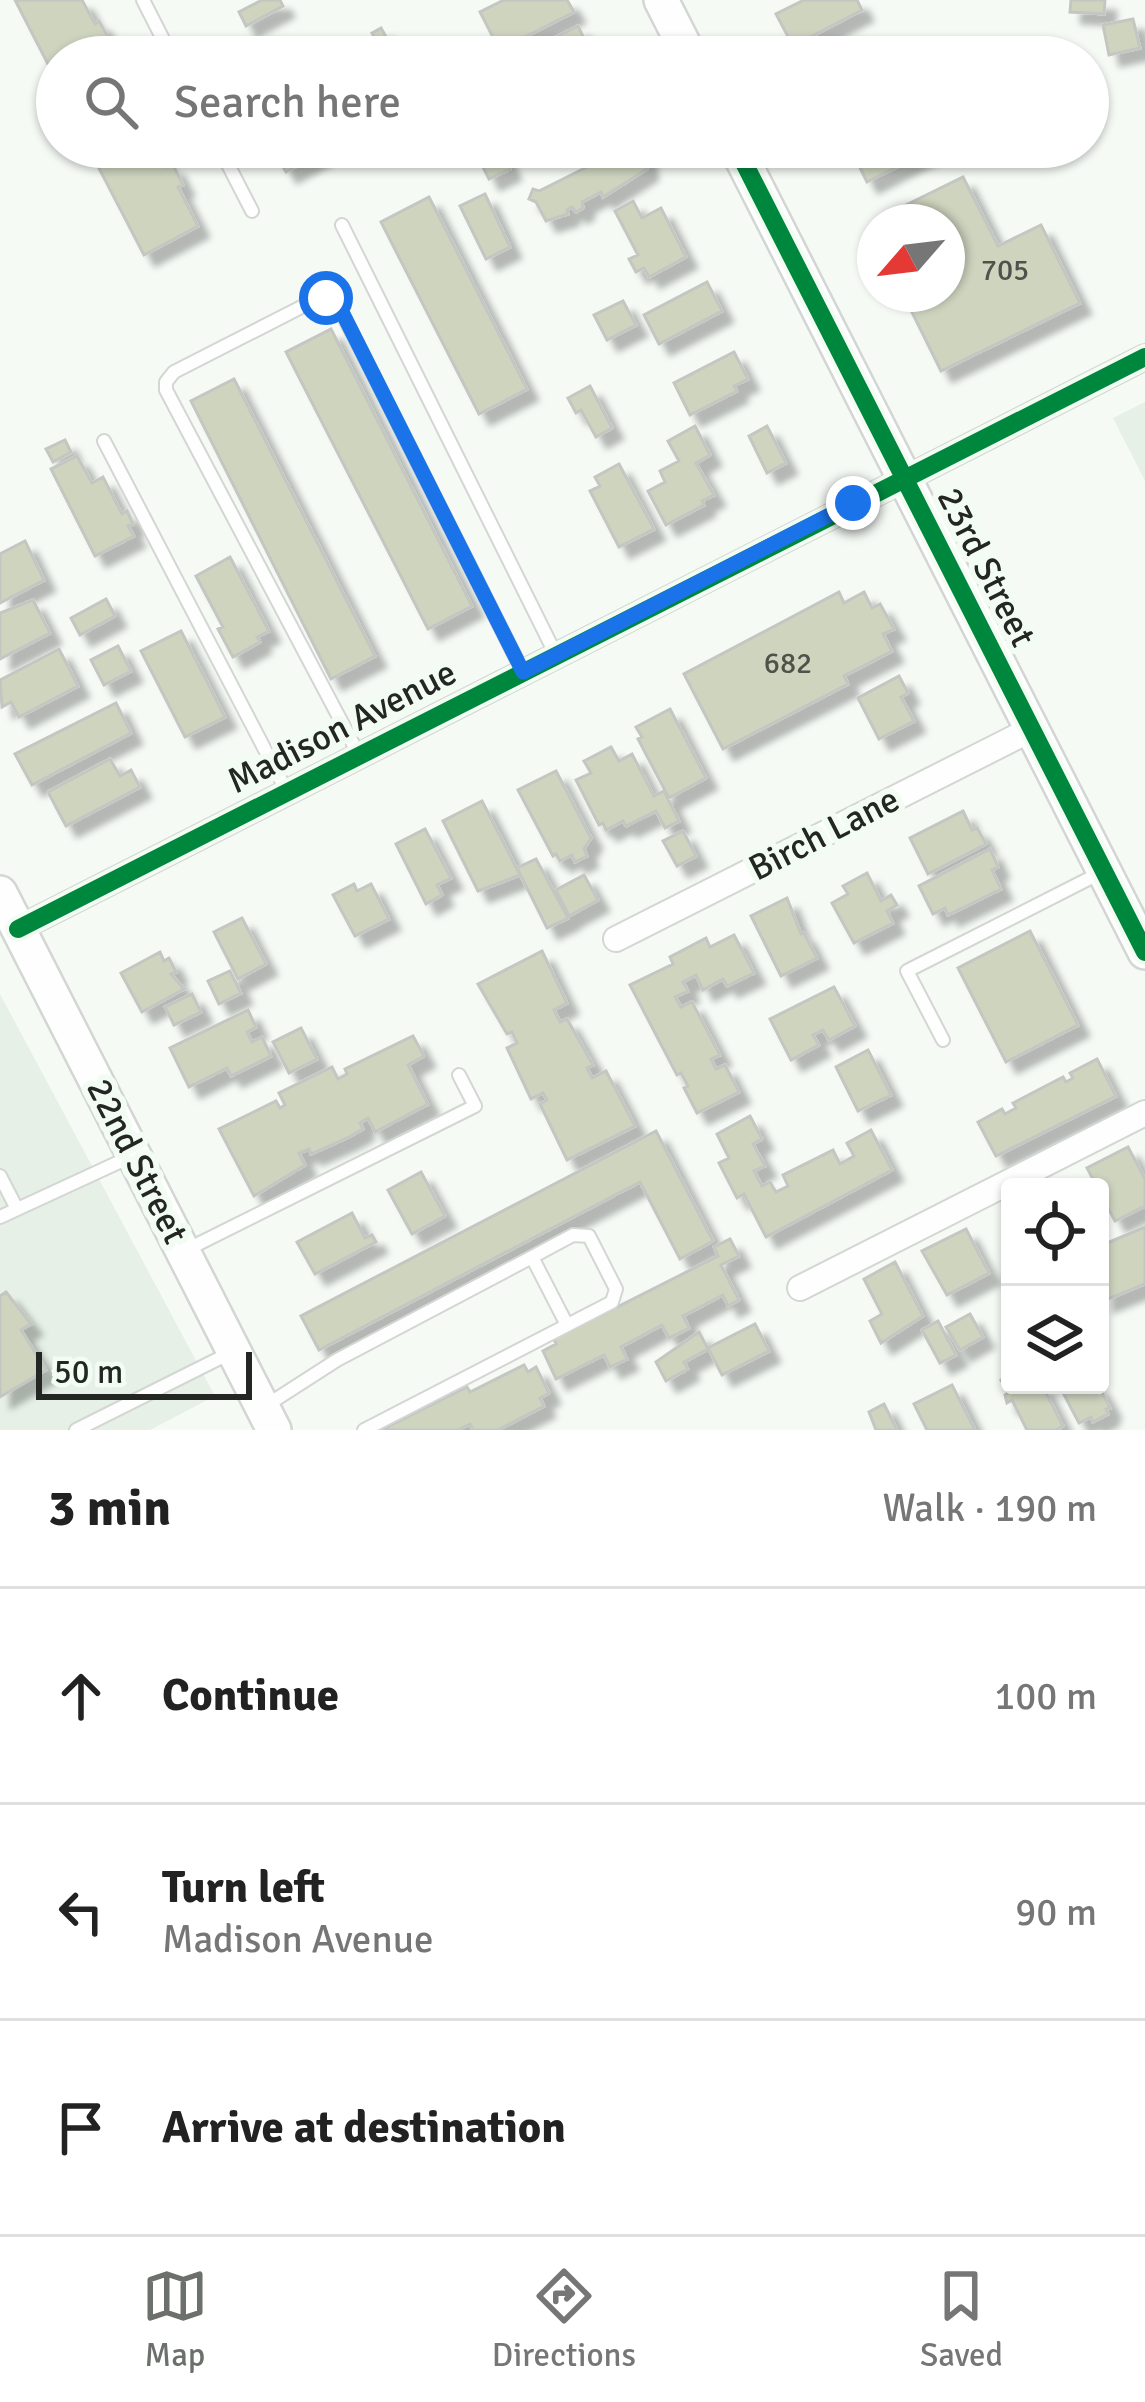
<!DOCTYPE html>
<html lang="en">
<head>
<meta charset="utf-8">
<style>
	:root { --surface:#fff; --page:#f2f2f2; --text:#222; --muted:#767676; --line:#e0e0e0; --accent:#6c706c }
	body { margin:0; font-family:Signika,sans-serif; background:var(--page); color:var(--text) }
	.controls { position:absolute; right:36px; bottom:36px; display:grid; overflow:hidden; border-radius:12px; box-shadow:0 3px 9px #0004 }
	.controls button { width:108px; height:108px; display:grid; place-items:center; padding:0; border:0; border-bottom:3px solid var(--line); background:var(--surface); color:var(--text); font:60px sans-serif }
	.compass { position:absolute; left:857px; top:204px; width:108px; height:108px; border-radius:50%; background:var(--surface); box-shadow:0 3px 9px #0004; rotate:242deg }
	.scale { position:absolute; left:36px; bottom:30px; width:216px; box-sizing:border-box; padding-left:12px; border:6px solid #232623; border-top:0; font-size:33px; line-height:42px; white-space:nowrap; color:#232623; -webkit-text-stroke:9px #f3fcf3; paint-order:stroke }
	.stop { position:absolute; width:36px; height:36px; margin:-27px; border:9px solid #1a73e8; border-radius:50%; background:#fff }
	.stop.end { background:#1a73e8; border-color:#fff; box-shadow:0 3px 12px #0008 }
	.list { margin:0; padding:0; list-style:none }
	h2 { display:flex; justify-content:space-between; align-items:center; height:156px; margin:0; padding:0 48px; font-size:51px }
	h2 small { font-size:39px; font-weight:400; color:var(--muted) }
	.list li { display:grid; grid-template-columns:78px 1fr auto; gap:36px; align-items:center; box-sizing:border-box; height:216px; padding:0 48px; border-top:3px solid var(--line) }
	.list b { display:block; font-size:45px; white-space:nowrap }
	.list p { margin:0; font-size:39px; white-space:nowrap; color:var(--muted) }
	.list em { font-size:39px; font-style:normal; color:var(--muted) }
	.icon { flex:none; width:66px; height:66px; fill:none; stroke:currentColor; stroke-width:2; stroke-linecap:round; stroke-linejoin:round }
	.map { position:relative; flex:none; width:1145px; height:1430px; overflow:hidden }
	.search { position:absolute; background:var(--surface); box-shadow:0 3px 9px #0004; left:36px; right:36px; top:36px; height:132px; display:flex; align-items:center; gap:30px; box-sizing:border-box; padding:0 42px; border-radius:66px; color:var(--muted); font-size:45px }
	.sheet { height:804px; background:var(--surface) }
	nav { display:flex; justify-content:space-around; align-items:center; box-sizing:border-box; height:168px; border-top:3px solid var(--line); background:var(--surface); font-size:33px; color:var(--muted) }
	nav a { display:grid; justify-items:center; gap:6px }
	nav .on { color:var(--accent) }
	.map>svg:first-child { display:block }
	.built { fill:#e6f0e6 }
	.building { fill:#cfd4bf; stroke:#c4c6c2; stroke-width:3; filter:url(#shadow) }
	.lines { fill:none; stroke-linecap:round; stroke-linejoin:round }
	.service-casing { stroke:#d3d6d3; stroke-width:16 }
	.minor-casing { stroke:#d3d6d3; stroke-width:28 }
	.tertiary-casing { stroke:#d3d6d3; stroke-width:38 }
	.service { stroke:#fefefe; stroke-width:12 }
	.minor { stroke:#fefefe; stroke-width:24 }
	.tertiary { stroke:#fefefe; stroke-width:33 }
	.cycleway-casing { stroke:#f3fcf3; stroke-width:26 }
	.cycleway { stroke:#00873e; stroke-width:18 }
	.route { stroke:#1a73e8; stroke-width:15 }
	.labels { text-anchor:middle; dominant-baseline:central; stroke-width:12; stroke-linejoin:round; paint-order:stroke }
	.number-label { font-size:30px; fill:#4e524a }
	.street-label { font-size:36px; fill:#232623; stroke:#f3fcf3 }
</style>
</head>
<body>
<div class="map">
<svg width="1145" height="1430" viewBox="0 0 1145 1430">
	<defs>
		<filter id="shadow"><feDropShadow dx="11" dy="11" stdDeviation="3" flood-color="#0004"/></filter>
	</defs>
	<rect width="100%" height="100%" fill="#f5faf5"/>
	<path class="built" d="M1145 402V481L1113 418Z
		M0 994 215 1396 150 1430H0Z"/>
	<path class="building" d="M15 0H82L95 24 99 21 109 39 57 57 49 66Z
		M262 0H280L283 6 246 26 239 12Z
		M504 0H567L574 12 511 44 509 39 497 45 480 12Z
		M804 0H857L862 10 793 46 776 14Z
		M1071 0H1105L1104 14 1070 12Z
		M1133 19 1140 48 1109 55 1103 25Z
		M578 26 593 57 521 55Z
		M381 28 397 56 345 57 376 40 372 33Z
		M894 43 901 57H866Z
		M88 147H157L168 167 173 165 183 185 178 187 198 226 144 255Z
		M272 147H318L321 153 286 172Z
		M473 147H500L510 169 489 179Z
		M613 147H639L645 153 647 169 603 197 601 192 582 202 583 208 576 212 572 207 567 210 568 214 546 221 536 202 529 199 533 189 539 191 595 163 593 160Z
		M850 147H937L867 182Z
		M963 177 998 246 1041 225 1080 303 941 371 903 294H947V222H902L896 210Z
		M485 194 510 247 486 259 460 206Z
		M429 197 527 389 479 414 381 222Z
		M633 201 642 218 661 208 686 257 649 277 644 268 636 272 629 259 638 255 615 211Z
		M707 282 722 311 659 344 644 315Z
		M623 301 636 325 607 340 594 315Z
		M331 329 472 606 428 629 286 352Z
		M734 352 748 379 734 386 737 391 690 415 674 383Z
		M234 379 375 656 331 679 191 401Z
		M590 386 612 428 596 437 581 410 576 413 568 398Z
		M695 426 710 455 696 463 714 495 702 501 704 505 666 525 648 491 665 482 660 471 679 461 668 441Z
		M767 426 786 463 767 473 749 436Z
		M65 440 71 452 53 462 46 449Z
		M77 456 92 483 103 477 122 514 127 511 133 524 128 526 134 536 95 556 51 469Z
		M619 464 654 529 619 547 590 491 600 486 595 477Z
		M25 541 44 580 0 603V554Z
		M230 557 269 631 257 637 260 642 233 657 218 629 223 627 196 576Z
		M839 592 844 603 864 592 872 608 880 604 894 629 883 634 892 651 844 676 848 684 723 749 684 674Z
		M106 599 115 616 80 635 71 618Z
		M33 600 50 633 0 659V613Z
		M181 631 225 717 185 737 141 651Z
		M118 646 131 671 104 685 91 660Z
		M59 649 78 686 19 717 11 702 2 707 0 680Z
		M899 676 908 693 901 697 914 721 879 739 858 698Z
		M116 703 131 733 32 785 15 754Z
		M670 709 706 778 669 798 638 739 642 737 636 727Z
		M611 747 619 761 632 754 654 796 664 791 679 821 665 828 656 811 626 826 623 821 606 830 603 823 599 825 576 780 591 773 584 761Z
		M110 759 120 776 131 770 140 787 66 826 48 792Z
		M556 771 591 838 584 849 587 856 575 862 572 855 560 861 556 854 553 856 518 790Z
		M482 801 520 875 478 891 443 821Z
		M963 811 972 830 977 828 986 844 928 874 910 838Z
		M425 829 451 878 437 885 442 895 426 904 396 844Z
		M683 831 696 856 677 866 663 841Z
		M990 849 998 867 992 870 1001 889 948 915 945 908 933 914 919 886Z
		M536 859 568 918 547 928 517 868Z
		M867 873 881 901 891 895 897 905 887 911 893 923 854 943 832 903 848 894 843 886Z
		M584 875 598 900 569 916 556 890Z
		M354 884 357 891 371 884 389 919 355 936 333 895Z
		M787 898 801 934 804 933 817 958 781 976 751 916Z
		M242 918 266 964 238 979 214 932Z
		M1030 931 1078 1025 1006 1062 958 968Z
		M734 935 754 973 727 986 723 979 703 990 696 975 683 982 688 991 675 997 681 1007 692 1002 720 1055 711 1059 716 1069 725 1065 739 1092 697 1113 684 1088 688 1086 681 1073 677 1075 630 985 673 964 670 957 706 938 710 947Z
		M542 951 567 1003 554 1010 560 1022 567 1019 593 1065 587 1068 592 1078 606 1071 635 1126 567 1160 540 1104 547 1100 543 1093 531 1099 507 1048 517 1043 512 1032 507 1034 478 984Z
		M160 952 164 961 169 958 176 972 171 974 184 989 142 1012 121 973Z
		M230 971 241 993 219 1004 208 981Z
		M834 987 855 1026 829 1040 823 1030 813 1035 819 1045 791 1060 770 1019Z
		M192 994 201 1012 174 1025 165 1007Z
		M248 1010 256 1027 247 1032 252 1042 262 1037 271 1056 231 1076 227 1068 189 1087 170 1048Z
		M301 1028 317 1059 289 1073 273 1042Z
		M413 1036 424 1056 408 1065 428 1104 375 1132 368 1118 360 1123 363 1129 349 1137 311 1154 309 1149 299 1153 305 1165 254 1196 219 1129 276 1101 280 1108 285 1105 279 1093 332 1067 338 1079 347 1074 345 1069Z
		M868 1050 891 1095 858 1111 836 1067Z
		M1097 1059 1116 1096 996 1156 978 1122 1002 1109 1005 1114 1016 1108 1013 1103 1063 1077 1066 1082 1073 1078 1070 1073Z
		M750 1116 762 1139 753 1144 765 1166 754 1171 762 1186 770 1182 776 1192 788 1186 783 1175 833 1150 840 1164 854 1156 847 1143 871 1130 892 1170 766 1237 744 1194 737 1198 719 1163 729 1158 717 1134Z
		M656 1131 713 1241 680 1259 640 1182 319 1350 301 1316Z
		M1128 1147 1145 1179V1206L1115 1221 1087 1168Z
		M421 1172 445 1216 412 1234 388 1190Z
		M352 1213 365 1238 372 1235 376 1242 315 1274 297 1242Z
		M1145 1227V1284L1103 1301 1100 1246Z
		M966 1229 989 1273 947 1295 922 1251Z
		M730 1239 739 1256 721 1265 739 1300 728 1306 723 1295 683 1316 689 1328 669 1338 662 1325 621 1347 627 1359 610 1367 604 1355 556 1379 543 1351 556 1344 554 1339 718 1256 714 1247Z
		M895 1262 923 1316 881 1343 870 1321 882 1314 864 1279Z
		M6 1292 31 1324 21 1330 46 1370 0 1397V1296Z
		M970 1314 983 1337 960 1350 946 1327Z
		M938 1321 956 1355 940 1363 922 1330Z
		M755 1324 769 1351 722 1375 708 1348Z
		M699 1332 708 1349 684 1362 688 1369 666 1381 656 1362Z
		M524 1365 528 1372 536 1367 549 1393 540 1398 544 1406 498 1430H473L470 1424 458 1430H381L467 1387 470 1392Z
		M1010 1375V1385H1042L1063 1426 1056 1430H1027L1012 1400 1007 1403 1005 1395 1008 1393 1001 1380Z
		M952 1385 975 1430H927L914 1404Z
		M1059 1385H1098L1110 1408 1106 1409 1108 1414 1093 1422 1091 1417 1079 1423Z
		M884 1404 897 1430H876L869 1412Z"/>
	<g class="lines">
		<g class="service-casing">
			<path id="service" d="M143 0 172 57
				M219 147 252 211
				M342 225 556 655
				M104 441 287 792
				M359 755 166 390V382L174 372 315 300C330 297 335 302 343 315L523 672
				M943 1040 907 971 1104 871
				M0 1176 17 1209
				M0 1217 130 1157
				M184 1251 475 1106 459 1075
				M532 1257 567 1325
				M267 1405 337 1360 532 1257 573 1235 589 1236 616 1289 612 1302 364 1430
				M76 1430 232 1352"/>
		</g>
		<g class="minor-casing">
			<path id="minor" d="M18 929 1145 357
				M616 939 1032 729
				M800 1288 1145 1113"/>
		</g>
		<g class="tertiary-casing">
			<path id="tertiary" d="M661 0 690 57
				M736 147 1145 952
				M0 893 274 1430"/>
		</g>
		<use href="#service" class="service"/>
		<use href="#minor" class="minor"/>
		<use href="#tertiary" class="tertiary"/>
		<g class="cycleway-casing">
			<path id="cycleway" d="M736 147 1145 952
				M18 929 1145 357"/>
		</g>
		<use href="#cycleway" class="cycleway"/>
	</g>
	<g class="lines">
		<path class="route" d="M326 298 336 303 343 314 523 672 853 503"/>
	</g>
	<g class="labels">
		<g class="number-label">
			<text x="1005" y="270">705</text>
			<text x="788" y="663">682</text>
		</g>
		<g class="street-label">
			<text transform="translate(986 567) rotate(63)">23rd Street</text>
			<text transform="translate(342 727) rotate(-27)">Madison Avenue</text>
			<text transform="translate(824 834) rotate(-27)">Birch Lane</text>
			<text transform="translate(137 1161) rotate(63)">22nd Street</text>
		</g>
	</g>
</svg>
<div class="controls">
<button><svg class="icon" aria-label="locate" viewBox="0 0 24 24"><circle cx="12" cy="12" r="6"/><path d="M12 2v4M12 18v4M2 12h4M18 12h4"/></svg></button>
<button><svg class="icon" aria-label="layers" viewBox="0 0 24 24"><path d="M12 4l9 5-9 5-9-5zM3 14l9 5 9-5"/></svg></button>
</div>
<svg class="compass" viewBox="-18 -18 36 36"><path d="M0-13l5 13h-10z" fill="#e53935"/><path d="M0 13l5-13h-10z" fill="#767676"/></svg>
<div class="scale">50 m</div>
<div class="stop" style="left:326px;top:298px"></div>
<div class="stop end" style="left:853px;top:503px"></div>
<div class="search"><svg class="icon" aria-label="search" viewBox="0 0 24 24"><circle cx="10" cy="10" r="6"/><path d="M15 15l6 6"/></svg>Search here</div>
</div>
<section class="sheet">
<h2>3 min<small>Walk · 190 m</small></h2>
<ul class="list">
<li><svg class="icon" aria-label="ahead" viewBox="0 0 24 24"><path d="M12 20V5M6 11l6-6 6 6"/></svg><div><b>Continue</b></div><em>100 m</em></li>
<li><svg class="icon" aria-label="left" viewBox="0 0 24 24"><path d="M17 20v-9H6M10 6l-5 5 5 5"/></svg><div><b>Turn left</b><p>Madison Avenue</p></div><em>90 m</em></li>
<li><svg class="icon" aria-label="arrive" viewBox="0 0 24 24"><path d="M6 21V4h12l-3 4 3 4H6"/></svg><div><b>Arrive at destination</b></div></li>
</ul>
</section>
<nav>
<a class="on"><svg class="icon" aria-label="map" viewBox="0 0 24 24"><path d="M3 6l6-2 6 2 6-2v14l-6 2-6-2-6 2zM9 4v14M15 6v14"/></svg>Map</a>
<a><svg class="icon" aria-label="directions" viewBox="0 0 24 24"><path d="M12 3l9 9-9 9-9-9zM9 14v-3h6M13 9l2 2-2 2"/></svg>Directions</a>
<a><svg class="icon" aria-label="saved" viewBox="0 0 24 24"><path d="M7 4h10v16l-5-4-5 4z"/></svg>Saved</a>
</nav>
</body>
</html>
